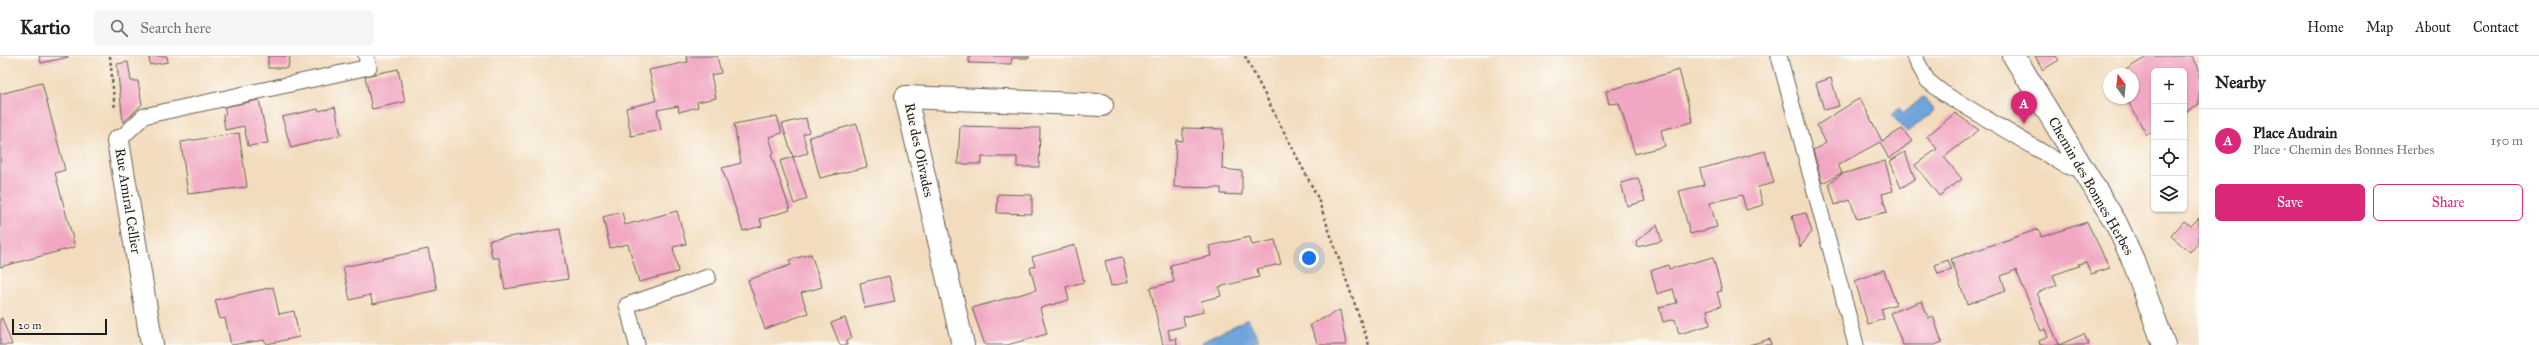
<!DOCTYPE html>
<html lang="en">
<head>
<meta charset="utf-8">
<style>
	:root { --surface:#fff; --page:#f6f6f6; --text:#202124; --muted:#757577; --line:#e0e0e0; --accent:#db2777 }
	body { margin:0; font-family:"IM FELL Great Primer",serif; background:var(--page); color:var(--text) }
	.controls { position:absolute; right:12px; top:12px; display:grid; overflow:hidden; border-radius:6px; box-shadow:0 1px 3px #0004 }
	.controls button { width:36px; height:36px; display:grid; place-items:center; padding:0; border:0; border-bottom:1px solid var(--line); background:var(--surface); color:var(--text); font:20px sans-serif }
	.compass { position:absolute; left:2103px; top:12px; width:36px; height:36px; border-radius:50%; background:var(--surface); box-shadow:0 1px 3px #0004; rotate:345deg }
	.scale { position:absolute; left:12px; bottom:10px; width:95px; box-sizing:border-box; padding-left:4px; border:2px solid #1c1c1c; border-top:0; font-size:11px; line-height:14px; white-space:nowrap; color:#1c1c1c; -webkit-text-stroke:3px #fdfcf7; paint-order:stroke }
	.you { position:absolute; left:1309px; top:202px; width:14px; height:14px; margin:-10px; border:3px solid #fff; border-radius:50%; background:#1a73e8; box-shadow:0 0 0 6px #1a73e833 }
	.badge { display:grid; place-items:center; width:26px; height:26px; border-radius:50%; background:var(--accent); color:#fff; font-size:13px; font-weight:700 }
	.pin { position:absolute; translate:-50% -33px; filter:drop-shadow(0 1px 2px #0008) }
	.pin::after { content:''; position:absolute; top:21px; width:14px; height:12px; background:inherit; clip-path:polygon(0 0,100% 0,50% 100%) }
	.list { margin:0; padding:0; list-style:none }
	h2 { display:flex; justify-content:space-between; align-items:center; height:52px; margin:0; padding:0 16px; font-size:17px }
	h2 small { font-size:13px; font-weight:400; color:var(--muted) }
	.list li { display:grid; grid-template-columns:26px 1fr auto; gap:12px; align-items:center; box-sizing:border-box; height:64px; padding:0 16px; border-top:1px solid var(--line) }
	.list b { display:block; font-size:15px; white-space:nowrap }
	.list p { margin:0; font-size:13px; white-space:nowrap; color:var(--muted) }
	.list em { font-size:13px; font-style:normal; color:var(--muted) }
	.actions { display:flex; gap:8px; padding:12px 16px }
	.actions a { flex:1; padding:9px 0; border:1px solid var(--accent); border-radius:6px; text-align:center; font-size:14px; color:var(--accent) }
	.actions .main { background:var(--accent); color:#fff }
	.icon { flex:none; width:22px; height:22px; fill:none; stroke:currentColor; stroke-width:2; stroke-linecap:round; stroke-linejoin:round }
	.map { position:relative; flex:none; width:2199px; height:289px; overflow:hidden }
	header { display:flex; align-items:center; gap:24px; box-sizing:border-box; height:56px; padding:0 20px; background:var(--surface); border-bottom:1px solid var(--line) }
	header strong { font-size:19px }
	nav { display:flex; gap:22px; margin-inline-start:auto; font-size:14px }
	.search { width:280px; height:36px; background:var(--page); display:flex; align-items:center; gap:10px; box-sizing:border-box; padding:0 14px; border-radius:6px; color:var(--muted); font-size:15px }
	main { display:flex }
	aside { flex:1; background:var(--surface) }
	.map>svg:first-child { display:block }
	.water { fill:#70a4dc; stroke:#46607c }
	.building { fill:#f1a7c2 }
	.lines { fill:none; stroke-linecap:round; stroke-linejoin:round }
	.service-casing { stroke:#675f54; stroke-width:17 }
	.minor-casing { stroke:#675f54; stroke-width:24 }
	.path { stroke:#675f54; stroke-width:2.5; stroke-dasharray:3 3; stroke-linecap:butt }
	.service { stroke:#fff; stroke-width:15 }
	.minor { stroke:#fff; stroke-width:22 }
	.labels { text-anchor:middle; dominant-baseline:central; stroke-width:4; stroke-linejoin:round; paint-order:stroke }
	.street-label { font-size:14px; fill:#1c1c1c; stroke:#fdfcf7 }
</style>
</head>
<body>
<header>
<strong>Kartio</strong>
<div class="search"><svg class="icon" aria-label="search" viewBox="0 0 24 24"><circle cx="10" cy="10" r="6"/><path d="M15 15l6 6"/></svg>Search here</div>
<nav><a>Home</a><a>Map</a><a>About</a><a>Contact</a></nav>
</header>
<main>
<div class="map">
<svg width="2199" height="289" viewBox="0 0 2199 289">
	<rect width="100%" height="100%" fill="#fdfcf7"/>
	<filter id="ink" filterUnits="userSpaceOnUse"><feTurbulence type="fractalNoise" baseFrequency=".025" numOctaves="2"/><feDisplacementMap in="SourceGraphic" scale="8" xChannelSelector="R" yChannelSelector="G"/><feConvolveMatrix kernelMatrix="1 2 1 2 8 2 1 2 1" color-interpolation-filters="sRGB"/></filter>
	<filter id="wash" filterUnits="userSpaceOnUse"><feTurbulence type="fractalNoise" baseFrequency=".012" numOctaves="4" result="noise"/><feDisplacementMap in="SourceGraphic" scale="16" xChannelSelector="R" yChannelSelector="G"/><feGaussianBlur stdDeviation="0.9" result="paint"/><feColorMatrix in="noise" values="0 0 0 0 0 0 0 0 0 0 0 0 0 0 0 0 0 1.4 0 .05"/><feComposite in="paint" operator="in"/></filter>
	<g filter="url(#wash)">
		<rect width="100%" height="100%" fill="#f2dcbd"/>
		<path class="water" d="M1923 41 1934 55 1907 76 1892 59 1899 52 1904 57Z
			M1248 263 1259 284 1248 289H1203L1202 286Z"/>
		<g id="blocks">
			<path class="building" d="M39 0H68V1L41 7Z
				M149 0H167L168 6 150 9Z
				M268 0H290L288 12H268Z
				M686 0H717L721 17 711 19 716 42 697 46 698 51 679 56 678 50 657 54 661 74 631 80 626 52 656 45 649 14 688 6Z
				M969 0H1029V2H1012L1011 8 969 7Z
				M2035 0H2056L2059 4 2043 14Z
				M2148 0H2192L2199 12V48L2184 57V15H2154V75L2147 79 2126 42H2133V18H2119Z
				M128 6 131 25H138L142 48 123 67 117 8Z
				M398 13 405 46 372 53 365 20Z
				M1679 14 1693 66 1661 74 1665 90 1635 98 1619 47 1609 48 1606 35Z
				M1831 22 1839 50 1824 54 1816 27Z
				M42 27 65 114 55 117 75 191 0 211V38Z
				M1860 42 1882 85 1902 73 1912 85 1889 103 1880 86 1838 109 1842 117 1822 127 1813 94 1826 87 1817 69Z
				M259 44 268 87 248 90 244 70 225 74 223 59 226 58 224 51Z
				M335 51 341 79 291 92 282 61 318 53 319 55Z
				M1955 57 1979 74 1944 101 1962 123 1939 140 1915 109 1937 93 1927 80Z
				M777 60 782 77 769 81 774 97 771 98 790 154 760 163 762 170 743 175 722 112 741 107 734 68Z
				M806 62 809 76 803 78 808 97 793 101 782 68Z
				M857 68 867 111 820 122 809 81Z
				M960 70 1040 72 1039 111H1017V101H982V108H958Z
				M1183 72 1223 73 1222 113 1242 115V139L1221 138V132L1174 131 1176 84 1183 85Z
				M239 77 247 131 188 138 181 86Z
				M1765 95 1774 127 1758 131 1763 149 1746 154 1742 139 1710 147 1717 171 1690 178 1679 135 1704 129 1700 113Z
				M1905 96 1915 123 1901 132 1890 105Z
				M793 101 807 143 794 148 780 105Z
				M1885 105 1893 135 1882 138 1887 156 1857 163 1850 144 1835 149 1829 127 1842 118Z
				M1638 122 1645 145 1627 150 1621 127Z
				M998 138 1032 139V158L997 157Z
				M677 155 686 188 673 191 678 216 639 226 628 188 610 192 603 161 622 156 625 169Z
				M1806 157 1812 176 1800 191 1792 160Z
				M2199 162V187L2190 196 2171 180 2184 165 2191 170Z
				M2087 166 2110 212 2091 218 2086 206 2078 208 2079 210 2053 219 2057 229 2037 237 2059 289 2084 278 2089 289H2040L2039 285 2048 281 2045 273 2041 275 2016 214 2001 220 2006 235 1967 248 1951 203 2039 173 2041 181Z
				M1657 169 1662 185 1637 191 1636 185Z
				M560 173 568 223 505 233 499 202H492L489 184Z
				M1250 181 1252 189 1275 184 1281 208 1257 213 1259 221 1219 231 1221 240 1201 245 1204 256 1183 261 1185 270 1168 274 1170 284 1176 282 1177 289H1163L1150 232 1174 226 1170 209 1211 200 1209 190Z
				M1075 189 1084 226 1066 231 1069 244 1040 252 1047 278 1007 289H985L972 252 1036 234 1030 212 1035 210 1032 201Z
				M428 193 437 234 373 248 370 239 350 244 343 211Z
				M811 198 822 231 801 237 808 257 765 273 748 224 791 209 789 204Z
				M1122 201 1128 226 1111 230 1105 205Z
				M1713 201 1722 235 1717 236 1721 250 1707 254 1710 269 1679 278 1675 263 1663 266 1659 251 1677 247 1673 233 1657 238 1651 215 1668 209 1669 213Z
				M1948 204 1952 214 1938 218 1935 209Z
				M1884 214 1896 248 1881 253 1884 263 1868 268 1855 225Z
				M889 220 895 246 865 252 860 227Z
				M273 231 279 258 294 255 299 281 267 288 264 284 231 289 225 262 220 263 215 244Z
				M1922 245 1928 262 1933 260 1942 286 1935 289H1903L1890 257Z
				M1340 254 1346 289H1318L1310 269Z
				M2 262 12 289H0V263Z
				M845 262 852 282 846 285 847 289H840L831 267Z
				M1770 283 1771 289H1749Z"/>
		</g>
	</g>
	<g filter="url(#ink)">
		<use href="#blocks" fill-opacity="0" stroke="#675f54" stroke-width="1"/>
		<g class="lines">
			<g class="service-casing">
				<path id="service" d="M1779 0 1856 289
					M1914 0 1927 24 1943 37 2066 110 2084 114
					M118 85 144 60 369 11 366 0
					M637 289 627 249 708 221"/>
			</g>
			<g class="minor-casing">
				<path id="minor" d="M2014 0 2116 167 2133 204 2164 289
					M118 85 152 289
					M963 289 906 41 1102 49"/>
			</g>
			<path class="path" d="M110 0 115 54
				M1245 0 1317 140 1369 289"/>
			<use href="#service" class="service"/>
			<use href="#minor" class="minor"/>
		</g>
	</g>
	<g class="labels">
		<g class="street-label">
			<text transform="translate(919 94) rotate(78)">Rue des Olivades</text>
			<text transform="translate(2091 130) rotate(60)">Chemin des Bonnes Herbes</text>
			<text transform="translate(128 145) rotate(81)">Rue Amiral Cellier</text>
		</g>
	</g>
</svg>
<div class="controls">
<button>+</button>
<button>−</button>
<button><svg class="icon" aria-label="locate" viewBox="0 0 24 24"><circle cx="12" cy="12" r="6"/><path d="M12 2v4M12 18v4M2 12h4M18 12h4"/></svg></button>
<button><svg class="icon" aria-label="layers" viewBox="0 0 24 24"><path d="M12 4l9 5-9 5-9-5zM3 14l9 5 9-5"/></svg></button>
</div>
<svg class="compass" viewBox="-18 -18 36 36"><path d="M0-13l5 13h-10z" fill="#e53935"/><path d="M0 13l5-13h-10z" fill="#757577"/></svg>
<div class="scale">20 m</div>
<div class="you"></div>
<div class="pin badge" style="left:2024px;top:68px">A</div>
</div>
<aside>
<h2>Nearby<small></small></h2>
<ul class="list">
<li><span class="badge">A</span><div><b>Place Audrain</b><p>Place · Chemin des Bonnes Herbes</p></div><em>150 m</em></li>
</ul>
<div class="actions"><a class="main">Save</a><a>Share</a></div>
</aside>
</main>
</body>
</html>
